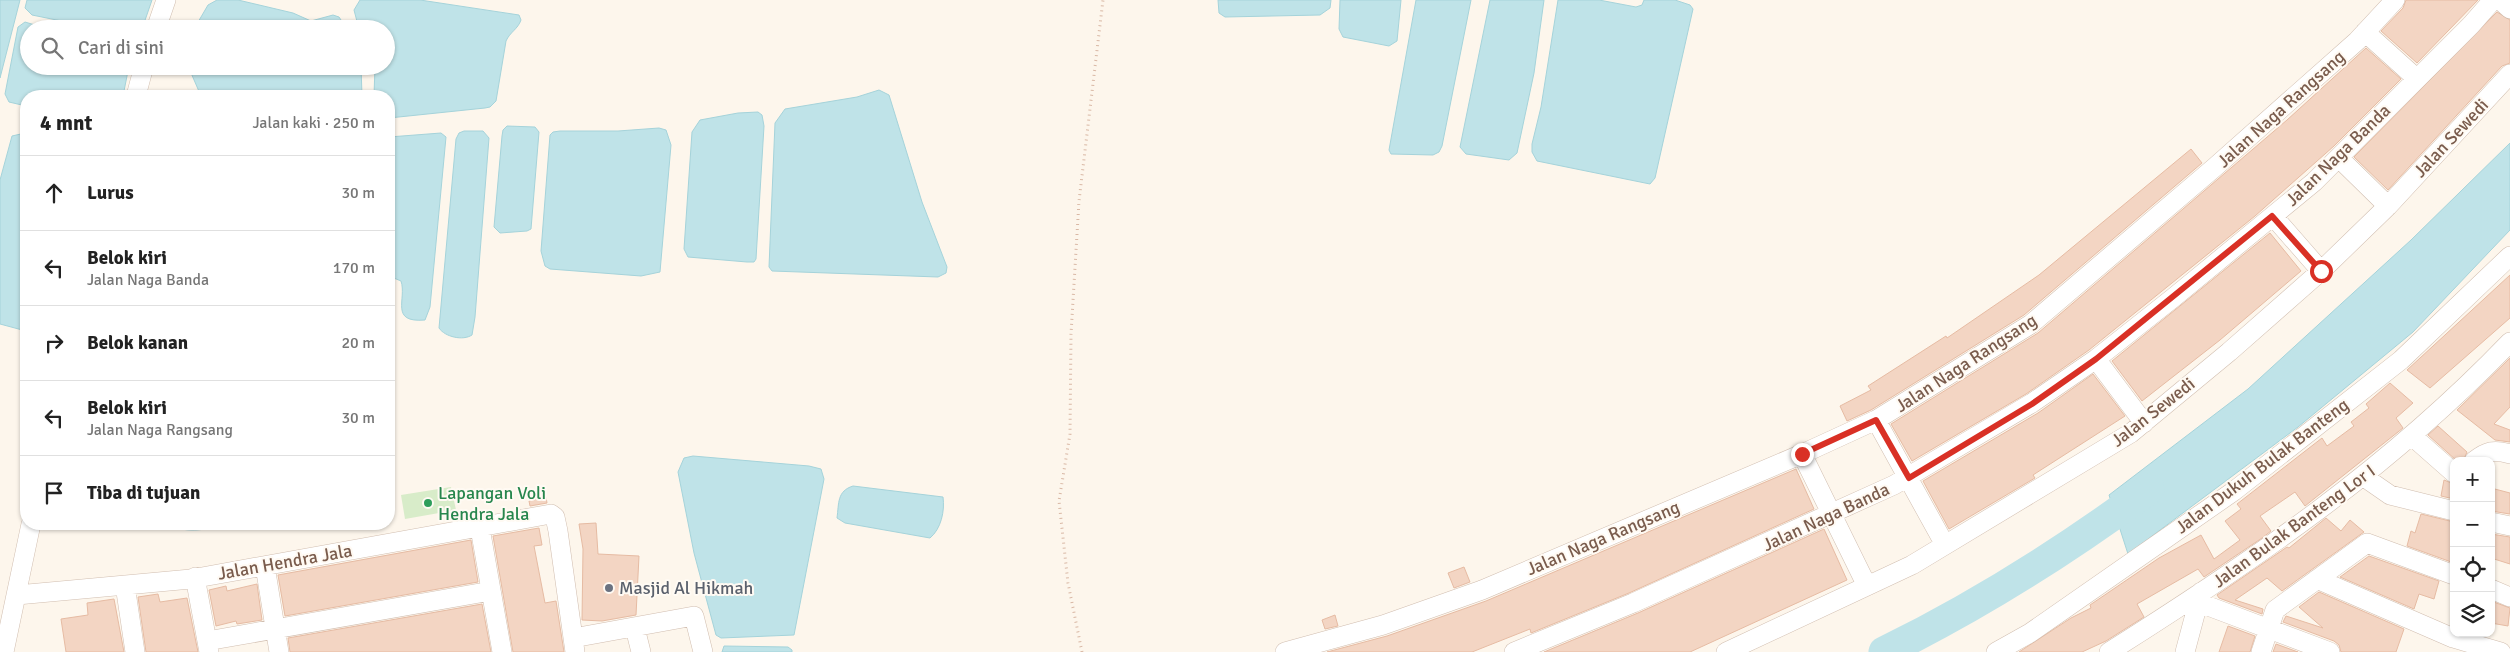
<!DOCTYPE html>
<html lang="id">
<head>
<meta charset="utf-8">
<style>
	:root { --surface:#fff; --page:#f6f6f6; --text:#222; --muted:#767676; --line:#e0e0e0 }
	body { margin:0; font-family:Signika,sans-serif; background:var(--page); color:var(--text) }
	.controls { position:absolute; right:15px; bottom:15px; display:grid; overflow:hidden; border-radius:10px; box-shadow:0 1px 4px #0004 }
	.controls button { width:45px; height:45px; display:grid; place-items:center; padding:0; border:0; border-bottom:1px solid var(--line); background:var(--surface); color:var(--text); font:25px sans-serif }
	.stop { position:absolute; width:15px; height:15px; margin:-11px; border:4px solid #d93025; border-radius:50%; background:#fff }
	.stop.end { background:#d93025; border-color:#fff; box-shadow:0 1px 5px #0008 }
	.list { margin:0; padding:0; list-style:none }
	h2 { display:flex; justify-content:space-between; align-items:center; height:65px; margin:0; padding:0 20px; font-size:21px }
	h2 small { font-size:16px; font-weight:400; color:var(--muted) }
	.list li { display:grid; grid-template-columns:32px 1fr auto; gap:15px; align-items:center; box-sizing:border-box; height:75px; padding:0 20px; border-top:1px solid var(--line) }
	.list b { display:block; font-size:19px; white-space:nowrap }
	.list p { margin:0; font-size:16px; white-space:nowrap; color:var(--muted) }
	.list em { font-size:16px; font-style:normal; color:var(--muted) }
	.icon { flex:none; width:28px; height:28px; fill:none; stroke:currentColor; stroke-width:2; stroke-linecap:round; stroke-linejoin:round }
	.map { position:relative; flex:none; width:2510px; height:652px; overflow:hidden }
	.search { position:absolute; background:var(--surface); box-shadow:0 1px 4px #0004; left:20px; top:20px; width:375px; height:55px; display:flex; align-items:center; gap:12px; box-sizing:border-box; padding:0 18px; border-radius:28px; color:var(--muted); font-size:19px }
	.panel { position:absolute; background:var(--surface); box-shadow:0 1px 4px #0004; left:20px; top:90px; width:375px; height:440px; border-radius:20px }
	.map>svg:first-child { display:block }
	.green { fill:#d8ecc9 }
	.water { fill:#bfe3e8; stroke:#a5d3da }
	.lines { fill:none; stroke-linecap:round; stroke-linejoin:round }
	.river { stroke:#bfe3e8; stroke-width:31 }
	.building { fill:#f3d5c3; stroke:#e6bba3 }
	.street-casing { stroke:#d1beb0; stroke-width:20 }
	.path { stroke:#d9b8a5; stroke-width:3; stroke-dasharray:1 4; stroke-linecap:butt }
	.street { stroke:#fff; stroke-width:19 }
	.route { stroke:#d93025; stroke-width:6 }
	.leisure-dot { fill:#2e9e5b; stroke:#fffaf3; stroke-width:2 }
	.worship-dot { fill:#6b7280; stroke:#fffaf3; stroke-width:2 }
	.labels { text-anchor:middle; dominant-baseline:central; stroke-width:4; stroke-linejoin:round; paint-order:stroke }
	.street-label { font-size:18px; fill:#7a5c4d; stroke:#fffaf3 }
	.leisure-label { font-size:18px; fill:#27864d; stroke:#fffaf3; text-anchor:start }
	.worship-label { font-size:18px; fill:#5b616d; stroke:#fffaf3; text-anchor:start }
</style>
</head>
<body>
<div class="map">
<svg width="2510" height="652" viewBox="0 0 2510 652">
	<rect width="100%" height="100%" fill="#fdf6ec"/>
	<path class="green" d="M451 487 456 510 405 519 401 495Z"/>
	<path class="water" d="M0 0H20L0 78Z
		M27 0H152L142 29H101L32 15 25 8Z
		M217 0H238L293 13 311 21 333 15 339 17 347 29H194L208 5Z
		M360 0H420L519 15 521 20C518 29 510 32 506 41L496 101 490 107 485 108 389 118V96H374L375 66H386V29H359L354 10Z
		M1218 0H1331L1330 8 1320 15 1225 17 1219 13Z
		M1340 0H1401L1397 41 1389 46 1343 37 1339 29Z
		M1416 0H1471L1442 146 1439 152 1433 155 1391 154 1389 150Z
		M1490 0H1544L1534 73 1517 153 1509 160 1466 154 1460 147Z
		M1558 0H1599L1636 7 1642 5 1644 0H1675L1690 5 1693 9 1655 178 1650 184 1537 161 1532 152V144L1541 107Z
		M25 22 48 29H29V66H129L123 96H26V106L9 102 5 94 18 27Z
		M188 66H361L362 96H201Z
		M879 90 889 95 922 202 947 267 946 273 938 277 772 271 769 267 775 123 785 109 857 97Z
		M758 112 762 115 764 126 756 259 754 262H747L688 257 684 249 692 132 700 120 738 113Z
		M507 126 535 127 539 132 531 229 527 231 500 233 494 227 502 136 503 130Z
		M659 128 666 130 671 145 660 272 641 276 550 269 545 266 541 251 550 135 553 132 560 131H618Z
		M464 131H483L489 138 475 317 472 335C463 341 445 337 439 328L456 139 459 133Z
		M25 133H26V331L0 324V180L12 136Z
		M441 133 446 137 430 307 425 320C389 323 407 299 401 281L389 276V137Z
		M2510 143V230L2413 332 2298 427 2128 554 2109 495 2248 389 2411 240Z
		M693 456 809 466 821 469 824 479 794 635 721 638 716 635 694 553 678 472 684 458Z
		M853 486 943 497C945 511 941 529 930 538L845 523 837 518C839 503 837 491 853 486Z
		M171 524H219C210 531 179 533 171 524Z
		M724 646 788 647 792 650V652H722Z"/>
	<g class="lines">
		<path class="river" d="M1884 652C1978 606 2065 551 2149 489"/>
	</g>
	<path class="building" d="M2406 0H2478L2417 63 2381 31 2403 8Z
		M2497 12 2510 20V63L2502 66 2388 190 2354 157Z
		M2366 48 2401 79 2334 146 2255 216 2089 350 2026 394 1912 461 1891 424 2038 333 2287 120Z
		M2191 149 2202 163 2024 315 1871 410 1847 421 1840 406 1871 390 1868 386 1946 336 1947 338 2039 275Z
		M2270 233 2301 271 2220 340 2142 401 2112 361Z
		M2510 275V318L2430 388 2407 370Z
		M2510 358V407L2494 424 2510 430V442L2495 440 2457 410Z
		M2093 374 2125 416 2033 475 2035 478 1949 529 1923 481 2038 413Z
		M2390 383 2413 403 2396 418 2403 428 2305 506 2295 492 2260 516 2271 531 2262 538 2204 577 2198 569 2137 604 2144 617 2106 641 2082 652H2019L2071 618 2091 608 2090 605 2159 558 2201 535 2214 559 2240 540 2225 521 2241 509 2237 504 2322 438 2327 446 2354 426 2351 422 2369 408 2366 404Z
		M2438 426 2467 452 2463 461H2457L2428 435Z
		M1796 469 1814 509 1629 593 1531 633 1530 629 1472 652H1327L1387 636 1486 601Z
		M2444 480 2454 484V499L2441 496Z
		M2491 488 2510 493V514L2491 511Z
		M546 497 547 503 530 506 529 501Z
		M2421 514 2454 522V563L2407 546 2411 531 2415 533Z
		M2326 518 2341 531 2350 520 2364 532 2282 591 2267 578 2235 600 2263 609 2262 614 2219 598 2217 595 2287 547 2289 548Z
		M596 523 598 554 639 556 636 615 602 621 582 620 583 549 579 524Z
		M539 528 542 545 534 546 545 603 556 601 564 652H513L493 536Z
		M1824 529 1847 580 1690 652H1544L1638 613Z
		M2491 534 2510 537V564L2491 558Z
		M471 540 478 582 285 616 278 575Z
		M2369 556 2439 581 2434 599 2419 594 2414 609 2340 577Z
		M1464 567 1470 582 1454 588 1448 573Z
		M257 584 262 620 237 624 236 621 216 626 209 590 226 586 227 591Z
		M2319 592 2404 629 2396 652H2341L2339 645 2334 641 2283 622 2286 616 2323 628 2299 607Z
		M158 594 160 602 187 598 198 652H146L138 597Z
		M114 599 124 652H66L61 619 88 615 87 603Z
		M2491 601 2510 608 2508 626 2491 623Z
		M482 604 491 652H290L288 638Z
		M1335 615 1338 626 1325 629 1322 620Z
		M2228 626 2255 636 2250 652H2219Z
		M2276 644 2298 652H2273Z"/>
	<g class="lines">
		<g class="street-casing">
			<path id="street" d="M2500 0 2510 9
				M156 29 166 0
				M2365 32 2416 78
				M136 96 144 66
				M2339 158 2388 206
				M2273 216 2321 271
				M2096 359 2144 423
				M1876 420 1945 545
				M2412 436 2454 473
				M1802 454 1867 586
				M2474 461C2487 451 2494 449 2510 454
				M2364 477 2390 495 2454 511
				M2491 522 2510 526
				M480 528 502 652
				M265 566 279 652
				M195 577 209 652
				M2317 579 2453 638 2501 652
				M125 585 135 652
				M2491 589 2510 597
				M17 595 191 579 551 514 555 517 558 531 575 652
				M2200 603 2330 652
				M635 628 641 652
				M573 638 694 616 703 652
				M207 641 491 591
				M4 652 31 524
				M1285 652 1383 625 1482 590 1802 454 1876 420 2031 324 2215 167 2357 41 2395 0
				M1514 652 1633 603 1894 485 2032 403 2096 359 2173 298 2314 182 2471 25 2493 0
				M1726 652 1912 565 2131 433 2229 352 2321 271 2388 206 2510 74
				M1996 652 2030 633 2234 491 2401 360 2510 256
				M2109 652C2255 560 2389 468 2510 342
				M2185 652 2201 592
				M2261 652 2275 610 2367 543 2454 575"/>
		</g>
		<path class="path" d="M1082 652 1068 583 1059 501 1070 434 1071 334 1079 201 1103 0"/>
		<use href="#street" class="street"/>
	</g>
	<g class="lines">
		<path class="route" d="M1802 454 1876 420 1909 478 2032 404 2096 359 2272 216 2321 271"/>
	</g>
	<circle class="leisure-dot" cx="428" cy="503" r="5"/>
	<circle class="worship-dot" cx="609" cy="588" r="5"/>
	<g class="labels">
		<g class="street-label">
			<text transform="translate(2281 109) rotate(-42)">Jalan Naga Rangsang</text>
			<text transform="translate(2451 138) rotate(-47)">Jalan Sewedi</text>
			<text transform="translate(2338 155) rotate(-44)">Jalan Naga Banda</text>
			<text transform="translate(1966 363) rotate(-33)">Jalan Naga Rangsang</text>
			<text transform="translate(2153 412) rotate(-38)">Jalan Sewedi</text>
			<text transform="translate(2262 466) rotate(-37)">Jalan Dukuh Bulak Banteng</text>
			<text transform="translate(1826 517) rotate(-25)">Jalan Naga Banda</text>
			<text transform="translate(2294 526) rotate(-36)">Jalan Bulak Banteng Lor I</text>
			<text transform="translate(1603 538) rotate(-23)">Jalan Naga Rangsang</text>
			<text transform="translate(285 562) rotate(-10)">Jalan Hendra Jala</text>
		</g>
		<g class="leisure-label">
			<text x="438" y="493">Lapangan Voli<tspan x="438" dy="21">Hendra Jala</tspan></text>
		</g>
		<g class="worship-label">
			<text x="619" y="588">Masjid Al Hikmah</text>
		</g>
	</g>
</svg>
<div class="controls">
<button>+</button>
<button>−</button>
<button><svg class="icon" aria-label="locate" viewBox="0 0 24 24"><circle cx="12" cy="12" r="6"/><path d="M12 2v4M12 18v4M2 12h4M18 12h4"/></svg></button>
<button><svg class="icon" aria-label="layers" viewBox="0 0 24 24"><path d="M12 4l9 5-9 5-9-5zM3 14l9 5 9-5"/></svg></button>
</div>
<div class="stop" style="left:2321px;top:271px"></div>
<div class="stop end" style="left:1802px;top:454px"></div>
<div class="search"><svg class="icon" aria-label="search" viewBox="0 0 24 24"><circle cx="10" cy="10" r="6"/><path d="M15 15l6 6"/></svg>Cari di sini</div>
<section class="panel">
<h2>4 mnt<small>Jalan kaki · 250 m</small></h2>
<ul class="list">
<li><svg class="icon" aria-label="ahead" viewBox="0 0 24 24"><path d="M12 20V5M6 11l6-6 6 6"/></svg><div><b>Lurus</b></div><em>30 m</em></li>
<li><svg class="icon" aria-label="left" viewBox="0 0 24 24"><path d="M17 20v-9H6M10 6l-5 5 5 5"/></svg><div><b>Belok kiri</b><p>Jalan Naga Banda</p></div><em>170 m</em></li>
<li><svg class="icon" aria-label="right" viewBox="0 0 24 24"><path d="M7 20v-9h11M14 6l5 5-5 5"/></svg><div><b>Belok kanan</b></div><em>20 m</em></li>
<li><svg class="icon" aria-label="left" viewBox="0 0 24 24"><path d="M17 20v-9H6M10 6l-5 5 5 5"/></svg><div><b>Belok kiri</b><p>Jalan Naga Rangsang</p></div><em>30 m</em></li>
<li><svg class="icon" aria-label="arrive" viewBox="0 0 24 24"><path d="M6 21V4h12l-3 4 3 4H6"/></svg><div><b>Tiba di tujuan</b></div></li>
</ul>
</section>
</div>
</body>
</html>
